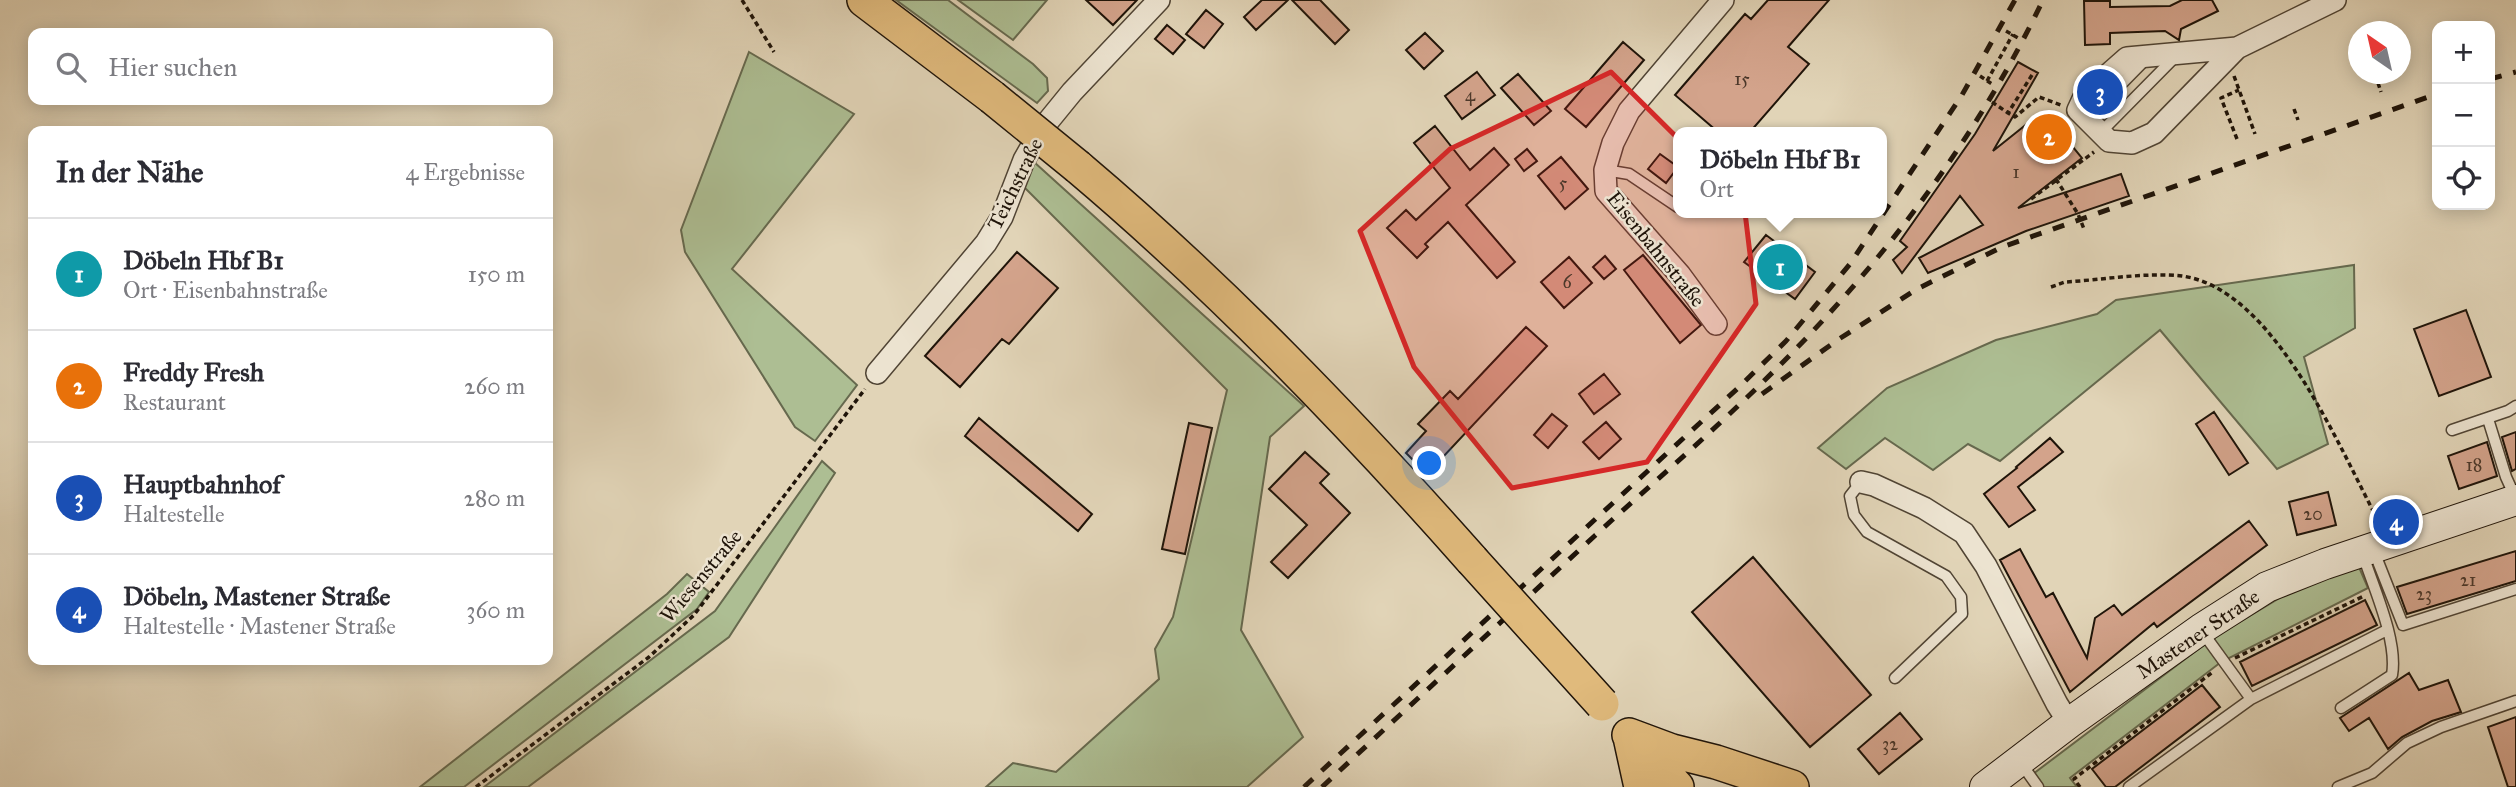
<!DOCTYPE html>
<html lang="de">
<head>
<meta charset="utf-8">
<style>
	:root { --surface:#fff; --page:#f7f7f7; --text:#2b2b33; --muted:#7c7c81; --line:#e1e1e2; --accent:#8f2418 }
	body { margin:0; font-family:"IM FELL Great Primer",serif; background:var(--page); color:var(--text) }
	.controls { position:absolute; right:21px; top:21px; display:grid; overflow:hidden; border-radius:14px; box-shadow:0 4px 18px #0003 }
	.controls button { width:63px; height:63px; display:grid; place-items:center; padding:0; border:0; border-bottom:2px solid var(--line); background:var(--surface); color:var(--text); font:35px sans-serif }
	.compass { position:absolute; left:2348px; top:21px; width:63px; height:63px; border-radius:50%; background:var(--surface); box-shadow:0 4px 18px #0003; rotate:326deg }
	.you { position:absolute; left:1430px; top:464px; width:24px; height:24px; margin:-18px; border:5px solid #fff; border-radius:50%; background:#1a73e8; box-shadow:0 0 0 10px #1a73e833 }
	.badge { display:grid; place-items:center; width:46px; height:46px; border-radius:50%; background:var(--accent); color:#fff; font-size:23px; font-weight:700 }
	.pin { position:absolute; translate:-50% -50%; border:4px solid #fff; box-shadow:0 2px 7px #0006 }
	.popup { position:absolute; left:1673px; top:127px; width:214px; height:91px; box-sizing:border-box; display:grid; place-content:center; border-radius:14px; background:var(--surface); filter:drop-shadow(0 2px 5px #0005); font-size:23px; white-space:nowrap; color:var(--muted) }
	.popup b { font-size:26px; color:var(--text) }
	.popup::after { content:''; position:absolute; left:50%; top:100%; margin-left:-14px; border:14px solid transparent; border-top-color:var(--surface) }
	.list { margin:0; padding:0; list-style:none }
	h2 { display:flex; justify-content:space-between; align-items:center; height:91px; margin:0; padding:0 28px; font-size:30px }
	h2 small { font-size:23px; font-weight:400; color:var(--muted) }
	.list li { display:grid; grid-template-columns:46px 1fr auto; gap:21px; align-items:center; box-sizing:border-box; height:112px; padding:0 28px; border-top:2px solid var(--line) }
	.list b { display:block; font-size:26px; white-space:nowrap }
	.list p { margin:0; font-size:23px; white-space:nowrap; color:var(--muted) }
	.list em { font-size:23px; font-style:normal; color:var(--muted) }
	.icon { flex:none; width:38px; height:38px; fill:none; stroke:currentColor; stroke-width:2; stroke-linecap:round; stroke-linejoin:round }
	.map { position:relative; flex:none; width:2516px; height:787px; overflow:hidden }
	.search { position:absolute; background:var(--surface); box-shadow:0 4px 18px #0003; left:28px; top:28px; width:525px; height:77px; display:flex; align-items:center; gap:18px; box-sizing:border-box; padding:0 24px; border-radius:14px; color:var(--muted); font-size:26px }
	.panel { position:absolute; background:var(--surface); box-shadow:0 4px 18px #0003; left:28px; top:126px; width:525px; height:539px; border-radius:14px }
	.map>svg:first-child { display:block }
	.green { fill:#adbe93; stroke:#66694e; stroke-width:2 }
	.building { fill:#d3a38b; stroke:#1f1409; stroke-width:2 }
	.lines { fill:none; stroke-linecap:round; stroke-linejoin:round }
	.lane-casing { stroke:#504434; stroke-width:13 }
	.street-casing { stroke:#504434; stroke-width:24 }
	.secondary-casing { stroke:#1f1409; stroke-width:32 }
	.primary-casing { stroke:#1f1409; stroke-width:36 }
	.path { stroke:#1f1409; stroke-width:3.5; stroke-dasharray:5 3.5; stroke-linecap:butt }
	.lane { stroke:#ece3d0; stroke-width:10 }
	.street { stroke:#ece3d0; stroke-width:21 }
	.secondary { stroke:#ece3d0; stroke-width:30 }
	.primary { stroke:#e0ba7c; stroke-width:33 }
	.rail { stroke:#1f1409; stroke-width:5; stroke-dasharray:12 12; stroke-linecap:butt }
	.primary-bridge-casing { stroke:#1f1409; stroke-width:36; stroke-linecap:butt }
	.primary-bridge { stroke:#e0ba7c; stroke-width:33 }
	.marked { fill:#d62828; fill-opacity:0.2; stroke:#d62828; stroke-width:5; stroke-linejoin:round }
	.labels { text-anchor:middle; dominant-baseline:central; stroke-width:5; stroke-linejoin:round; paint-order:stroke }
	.number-label { font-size:18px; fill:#4c382a }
	.street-label { font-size:21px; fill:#1f1409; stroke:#ece3d0 }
</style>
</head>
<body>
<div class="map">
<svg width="2516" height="787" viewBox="0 0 2516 787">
	<rect width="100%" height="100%" fill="#e1d4b7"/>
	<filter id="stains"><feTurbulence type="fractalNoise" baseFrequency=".00286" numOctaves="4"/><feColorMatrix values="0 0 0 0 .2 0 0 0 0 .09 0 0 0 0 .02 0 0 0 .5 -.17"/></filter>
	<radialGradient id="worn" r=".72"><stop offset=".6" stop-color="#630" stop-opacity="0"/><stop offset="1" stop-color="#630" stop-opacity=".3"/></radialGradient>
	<path class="green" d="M896 0H948L1033 64 1047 78 1048 91 1037 103Z
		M958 0H1047L1013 40Z
		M749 52 854 114 732 269 857 385 815 441 795 427 685 252 681 230Z
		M1034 162 1304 406 1270 437 1241 630 1303 737 1247 787H986L1013 763 1056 772 1159 679 1155 649 1173 617 1227 390 1024 187Z
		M2354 265 2355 328 2304 357 2328 444 2277 469 2160 330 2000 461 1968 444 1933 470 1885 438 1846 469 1818 448 1887 388 1996 340 2097 314 2116 300Z
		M822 461 835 473 729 637 528 787H484L715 611Z
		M2359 567 2368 588 2221 662 2070 778 2077 787H2043L2033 774 2213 638 2283 596 2314 582Z
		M687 574 709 592 697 609 464 787H420L667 594Z"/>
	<path class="building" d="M1086 0H1137L1113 25Z
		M1262 0H1288L1256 30 1244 17Z
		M1292 0H1320L1349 30 1335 44Z
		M1768 0H1829L1788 47 1809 64 1750 132H1718L1675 95 1745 14 1751 19Z
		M2182 0H2212L2218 11 2181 29 2179 40 2165 31 2110 33V44L2085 45 2084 1H2110V7L2170 6Z
		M1206 10 1223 24 1204 48 1186 34Z
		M1167 25 1185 40 1173 54 1155 39Z
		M1425 33 1443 51 1424 69 1406 50Z
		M1623 42 1644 60 1586 127 1565 109Z
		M2018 62 2038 73 1993 151 2038 115 2067 151 2073 147 2082 158 2018 208 2121 174 2129 196 2026 231 1928 273 1919 258 1983 225 1960 196 1902 273 1893 260 1907 247 1900 241 1975 134Z
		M1477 72 1495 95 1462 119 1445 96Z
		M1518 74 1551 111 1534 125 1501 88Z
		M1435 126 1470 170 1494 148 1509 165 1466 205 1515 262 1497 278 1448 222 1425 244 1428 247 1417 258 1387 228 1406 210 1416 220 1450 188 1414 143Z
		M1527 149 1537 161 1524 171 1515 159Z
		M1660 154 1678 167 1666 183 1648 169Z
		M1561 157 1588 189 1565 209 1538 176Z
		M1766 235 1815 272 1795 299 1744 262Z
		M1017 252 1058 288 1009 344 1002 339 960 387 925 356Z
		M1643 255 1701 325 1680 343 1624 270Z
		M1605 256 1616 269 1604 279 1593 267Z
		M1569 257 1592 283 1564 308 1541 282Z
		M2466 310 2491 377 2439 396 2414 329Z
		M1526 327 1547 346 1427 474 1406 453 1426 431 1418 424 1450 391 1458 399Z
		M1604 374 1620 394 1594 414 1579 394Z
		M2214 412 2248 463 2229 475 2196 424Z
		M1552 414 1567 426 1548 448 1534 435Z
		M979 418 1092 514 1078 531 965 436Z
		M1606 422 1621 439 1599 459 1583 442Z
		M1189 423 1212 428 1185 554 1162 549Z
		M2516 432V469L2512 471 2502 437Z
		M2050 438 2063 452 2018 487 2035 510 2009 527 1984 494 2017 468 2016 467Z
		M2487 442 2497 476 2459 489 2448 456Z
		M1305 452 1329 474 1320 483 1350 513 1288 578 1271 562 1307 525 1269 489Z
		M2328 492 2336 525 2297 535 2289 502Z
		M2249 521 2267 545 2157 627 2154 623 2070 692 2000 560 2020 549 2046 597 2053 593 2087 658 2095 618 2114 605 2122 615Z
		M2516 551V581L2407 614 2397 587Z
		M1753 557 1871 695 1810 747 1692 612Z
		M2365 600 2377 625 2252 686 2240 662Z
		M2409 673 2419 690 2448 680 2461 712 2432 721 2402 737 2388 749 2369 718 2349 731 2340 718Z
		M2202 685 2220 707 2115 787H2106L2092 769Z
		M1900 713 1922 739 1879 774 1858 749Z
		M2516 717V787H2508L2488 727Z"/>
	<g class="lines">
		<g class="lane-casing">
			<path id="lane" d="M2087 119 2146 59
				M2100 133 2177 55
				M1605 170 1629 174 1678 207
				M2488 419 2506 477 2516 499
				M2452 430 2508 411 2516 406
				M1861 482 1850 496 1854 515 1867 532 1946 576 1961 597 1962 614 1895 678
				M2373 549 2403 625 2516 589
				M2251 699 2387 630
				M2341 708 2392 675C2398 641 2374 589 2363 555
				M2021 763 2038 787
				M2129 787 2251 699 2201 630
				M2338 787 2372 773 2407 743 2441 727 2516 701"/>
		</g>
		<g class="street-casing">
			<path id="street" d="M2237 48 2127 58 2085 95 2078 110 2109 141 2132 143 2154 133 2237 48 2335 0
				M1716 324 1680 275 1606 191 1605 170 1613 143 1629 111 1723 0
				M877 373 986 243 1002 217 1024 160 1041 130 1072 92 1159 0
				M1861 482 1874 485 1924 508 1964 533 1986 566 2057 704 2069 723"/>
		</g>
		<g class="secondary-casing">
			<path id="secondary" d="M1985 787 2069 723 2201 629 2267 587 2325 564 2516 500"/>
		</g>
		<g class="primary-casing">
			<path id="primary" d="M864 0 992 97
				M1078 167C1220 287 1349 421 1472 560
				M1629 735 1672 751 1716 762 1792 787
				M1630 737 1641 787
				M1634 740 1677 787"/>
		</g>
		<path class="path" d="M742 0 774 52
			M2006 31 2018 38
			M2032 75 2008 113 2015 117 2039 97 2061 105
			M1980 76 1992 84
			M2234 76 2255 134
			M1987 81 2013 34
			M2378 83 2381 92
			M1992 102 2008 113
			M2294 109 2298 120
			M2237 139 2221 98 2239 90
			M2056 179 2078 214 2084 229
			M2031 199 2094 152
			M2051 287 2065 282C2102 280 2146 272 2182 276 2275 289 2339 448 2379 522
			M2235 658 2364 596
			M476 787 649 657 694 615 865 389
			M2080 787 2074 779 2214 671"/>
		<use href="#lane" class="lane"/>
		<use href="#street" class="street"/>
		<use href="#secondary" class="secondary"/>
		<use href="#primary" class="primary"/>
		<path class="rail" d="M2490 79 2516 72
			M1762 394 1839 339 1917 289 2002 247 2437 94
			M1304 787 1738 388 1786 341 1850 264 1962 95 2015 0
			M1322 787C1418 698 1515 609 1612 520 1667 471 1723 422 1775 370 1883 263 1977 138 2043 0"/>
		<g class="primary-bridge-casing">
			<path id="primary-bridge" d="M992 97 1078 167
				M1472 560 1602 704"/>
		</g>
		<use href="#primary-bridge" class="primary-bridge"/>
	</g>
	<path class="marked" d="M1611 72 1744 204 1756 304 1647 462 1512 488 1414 367 1360 231 1450 149Z"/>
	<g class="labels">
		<g class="number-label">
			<text x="1742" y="79">15</text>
			<text x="1470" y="95">4</text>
			<text x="2016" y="172">1</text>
			<text x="1563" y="183">5</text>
			<text x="1567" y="282">6</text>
			<text x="2474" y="465">18</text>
			<text x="2313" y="514">20</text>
			<text x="2468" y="580">21</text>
			<text x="2424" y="594">23</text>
			<text x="1890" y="744">32</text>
		</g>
		<g class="street-label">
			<text transform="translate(1015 184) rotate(-64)">Teichstraße</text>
			<text transform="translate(1656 249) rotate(51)">Eisenbahnstraße</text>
			<text transform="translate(701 576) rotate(-50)">Wiesenstraße</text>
			<text transform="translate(2198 634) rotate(-34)">Mastener Straße</text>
		</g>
	</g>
	<rect width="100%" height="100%" filter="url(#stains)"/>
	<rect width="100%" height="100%" fill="url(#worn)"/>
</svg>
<div class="controls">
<button>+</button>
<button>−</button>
<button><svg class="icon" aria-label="locate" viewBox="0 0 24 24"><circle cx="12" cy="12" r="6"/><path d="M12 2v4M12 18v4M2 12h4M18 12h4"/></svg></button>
</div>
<svg class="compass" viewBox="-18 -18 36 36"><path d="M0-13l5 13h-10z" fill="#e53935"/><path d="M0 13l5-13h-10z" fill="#7c7c81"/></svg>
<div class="you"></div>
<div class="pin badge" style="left:1780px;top:267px;background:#0f9aa8">1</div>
<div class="popup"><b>Döbeln Hbf B1</b>Ort</div>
<div class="pin badge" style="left:2049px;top:137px;background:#e8710a">2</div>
<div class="pin badge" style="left:2100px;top:92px;background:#1a4fb4">3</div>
<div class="pin badge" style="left:2396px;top:522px;background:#1a4fb4">4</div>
<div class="search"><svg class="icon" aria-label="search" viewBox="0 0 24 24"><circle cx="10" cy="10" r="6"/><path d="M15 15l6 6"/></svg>Hier suchen</div>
<section class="panel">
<h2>In der Nähe<small>4 Ergebnisse</small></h2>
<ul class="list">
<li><span class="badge" style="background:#0f9aa8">1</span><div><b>Döbeln Hbf B1</b><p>Ort · Eisenbahnstraße</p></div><em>150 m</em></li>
<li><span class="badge" style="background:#e8710a">2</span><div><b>Freddy Fresh</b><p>Restaurant</p></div><em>260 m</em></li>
<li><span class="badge" style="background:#1a4fb4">3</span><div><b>Hauptbahnhof</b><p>Haltestelle</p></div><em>280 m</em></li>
<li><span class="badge" style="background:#1a4fb4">4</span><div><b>Döbeln, Mastener Straße</b><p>Haltestelle · Mastener Straße</p></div><em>360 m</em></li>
</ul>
</section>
</div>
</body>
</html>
